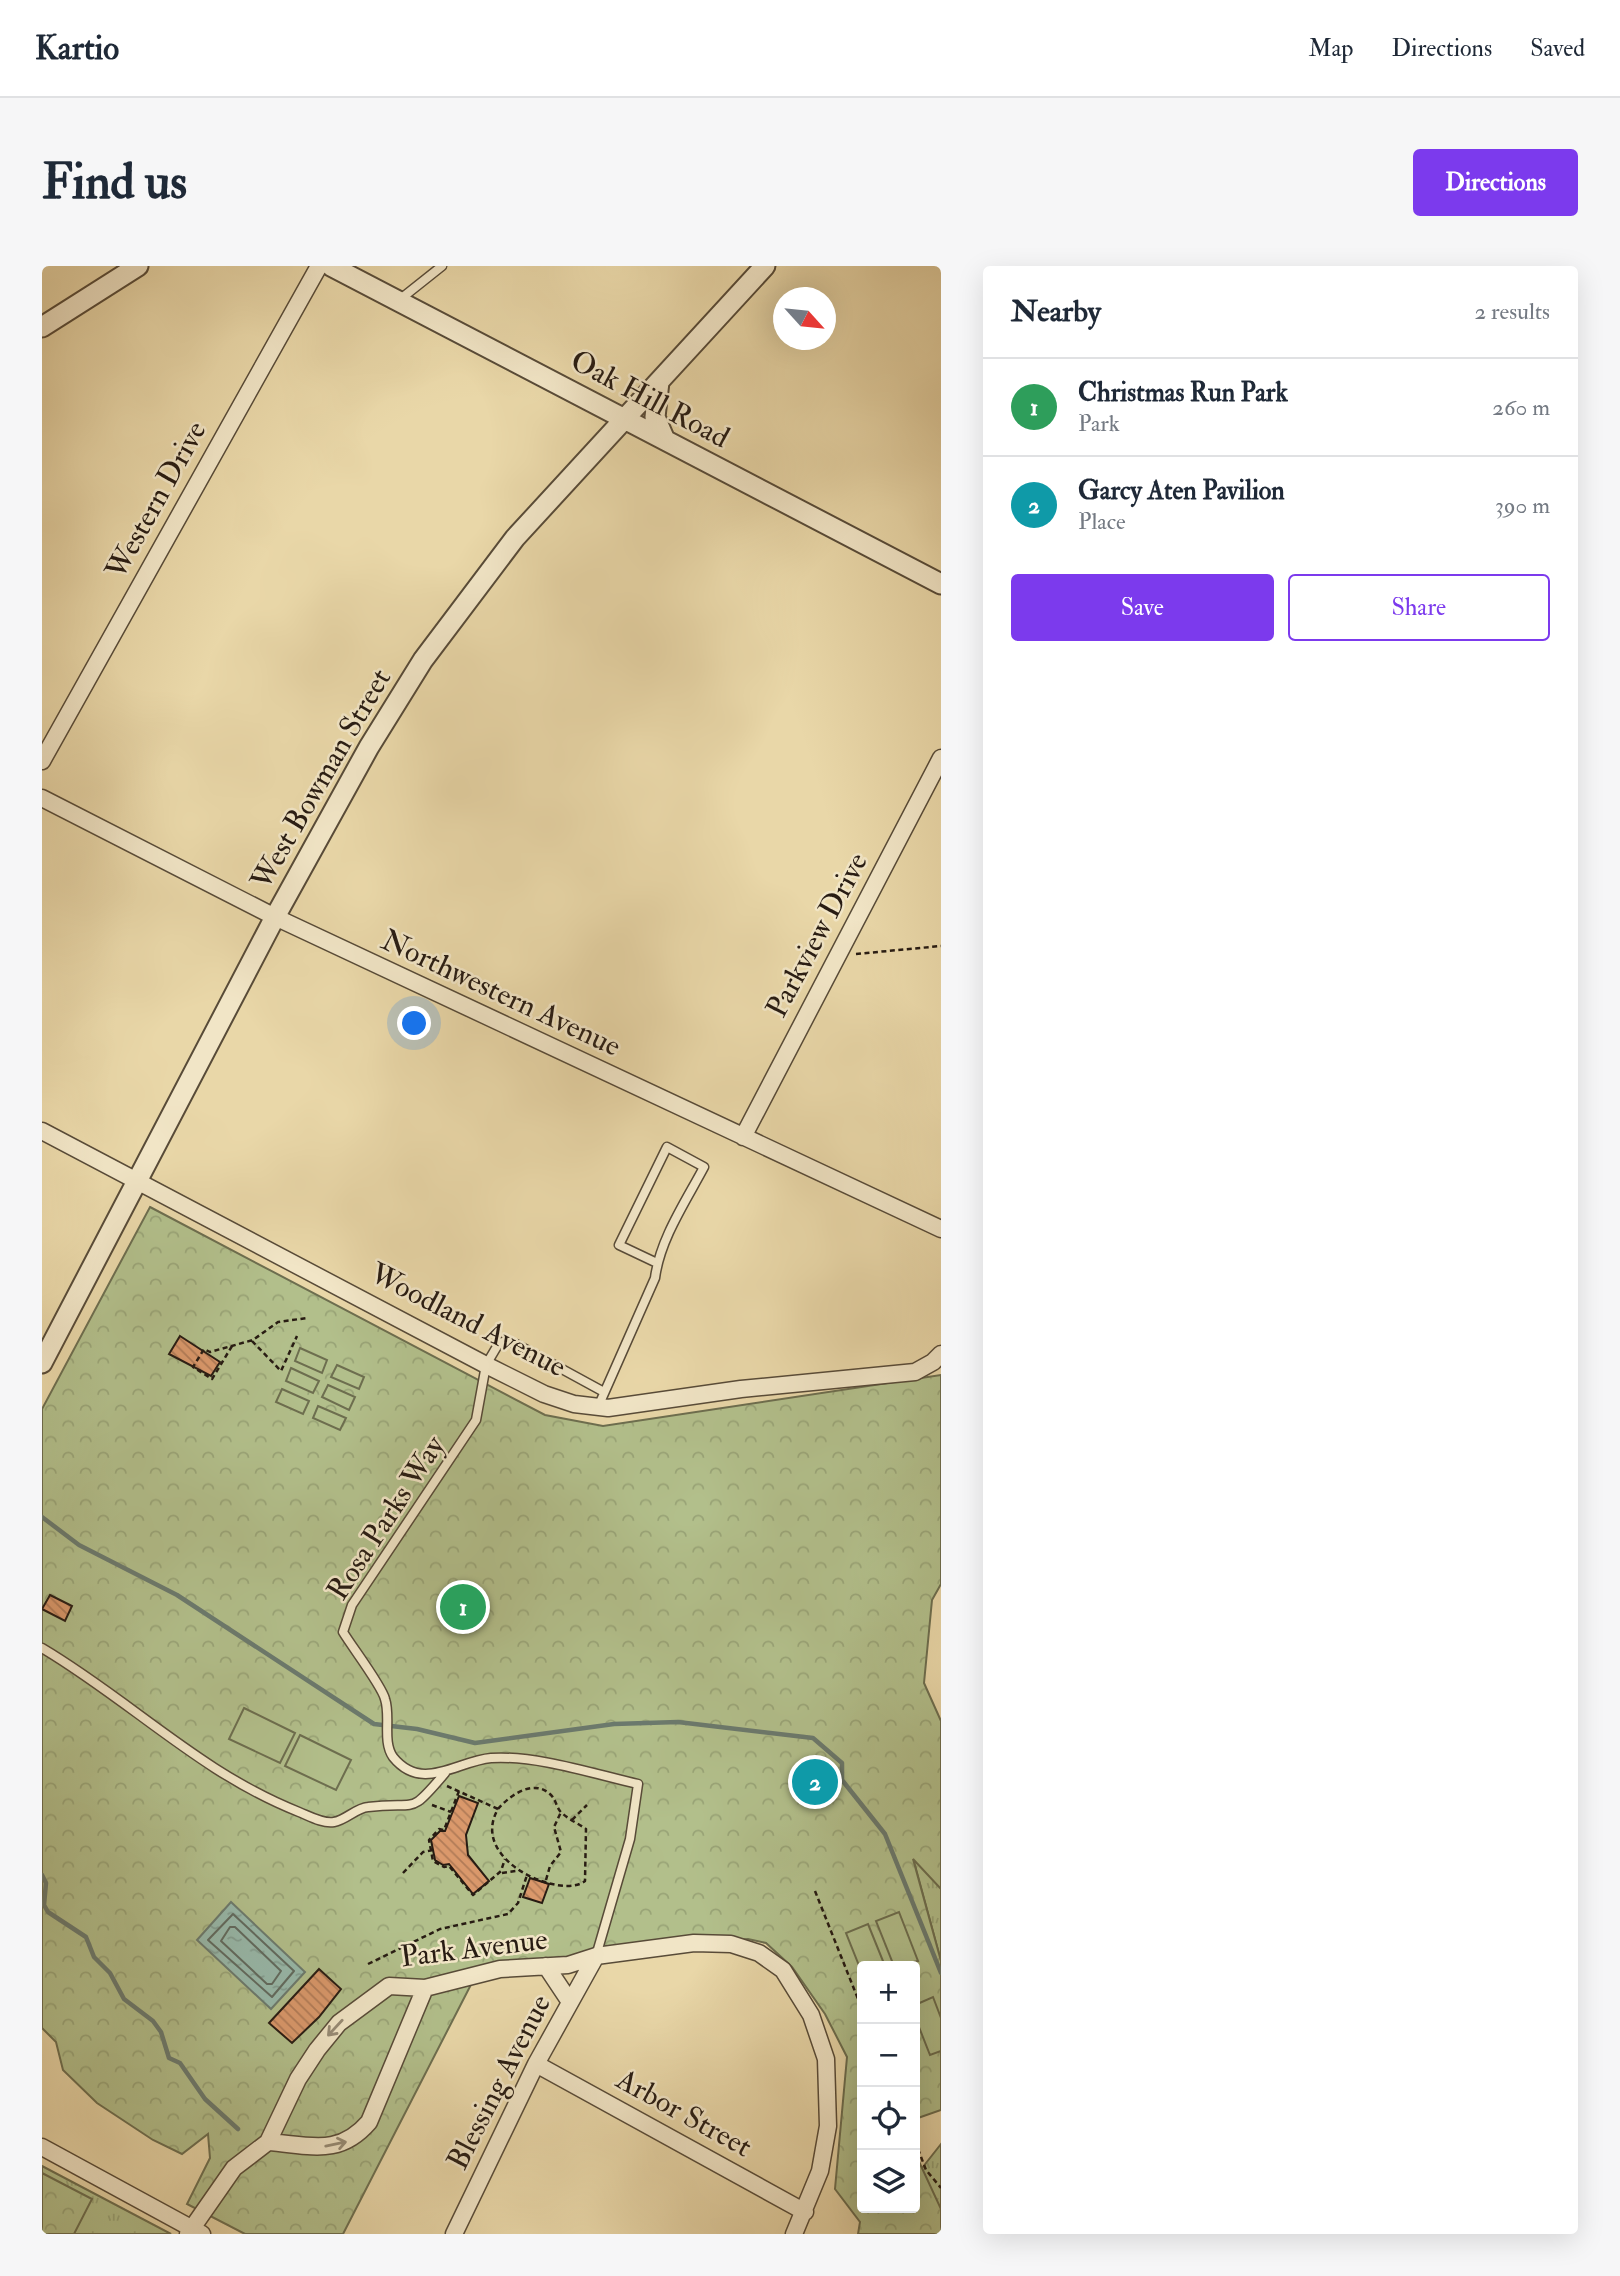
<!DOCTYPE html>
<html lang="en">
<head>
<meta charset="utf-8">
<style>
	:root { --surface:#fff; --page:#f6f6f7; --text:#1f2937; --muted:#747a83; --line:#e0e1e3; --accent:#7c3aed }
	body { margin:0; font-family:"IM FELL Double Pica",serif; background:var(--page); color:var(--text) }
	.controls { position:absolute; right:21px; bottom:21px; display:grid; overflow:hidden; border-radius:7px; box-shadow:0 7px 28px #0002 }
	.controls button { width:63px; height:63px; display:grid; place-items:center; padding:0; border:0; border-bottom:2px solid var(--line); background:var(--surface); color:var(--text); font:35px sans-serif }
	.compass { position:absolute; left:731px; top:21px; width:63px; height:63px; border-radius:50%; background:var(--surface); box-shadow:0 7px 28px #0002; rotate:117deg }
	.you { position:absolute; left:373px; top:758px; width:24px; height:24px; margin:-18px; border:5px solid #fff; border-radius:50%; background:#1a73e8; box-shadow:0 0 0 10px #1a73e833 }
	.badge { display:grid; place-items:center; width:46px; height:46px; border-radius:50%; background:var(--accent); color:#fff; font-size:23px; font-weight:700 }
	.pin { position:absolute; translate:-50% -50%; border:4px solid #fff; box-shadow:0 2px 7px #0006 }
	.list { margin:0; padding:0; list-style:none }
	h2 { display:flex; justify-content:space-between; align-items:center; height:91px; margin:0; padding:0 28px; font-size:30px }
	h2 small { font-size:23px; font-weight:400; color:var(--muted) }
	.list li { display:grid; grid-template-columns:46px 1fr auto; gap:21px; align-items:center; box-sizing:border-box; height:98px; padding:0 28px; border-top:2px solid var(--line) }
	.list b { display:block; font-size:26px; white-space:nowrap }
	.list p { margin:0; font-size:23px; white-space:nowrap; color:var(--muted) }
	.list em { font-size:23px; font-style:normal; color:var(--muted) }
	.actions { display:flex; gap:14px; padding:21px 28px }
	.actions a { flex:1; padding:16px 0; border:2px solid var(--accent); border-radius:7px; text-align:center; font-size:24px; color:var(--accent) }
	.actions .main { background:var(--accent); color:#fff }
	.icon { flex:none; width:38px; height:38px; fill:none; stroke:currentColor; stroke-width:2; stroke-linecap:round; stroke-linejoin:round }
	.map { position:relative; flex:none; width:899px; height:1968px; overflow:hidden; border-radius:7px }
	header { display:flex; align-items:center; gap:42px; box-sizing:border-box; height:98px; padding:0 35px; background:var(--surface); border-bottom:2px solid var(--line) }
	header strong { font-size:33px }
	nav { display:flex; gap:38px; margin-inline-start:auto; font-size:24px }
	.intro { display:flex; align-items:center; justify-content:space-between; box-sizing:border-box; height:168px; padding:0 42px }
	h1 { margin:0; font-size:49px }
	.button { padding:18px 32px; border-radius:7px; background:var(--accent); color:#fff; font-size:24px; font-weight:700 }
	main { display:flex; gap:42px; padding:0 42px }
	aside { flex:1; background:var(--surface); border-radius:7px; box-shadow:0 7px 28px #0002 }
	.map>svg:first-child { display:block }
	.grass { fill:url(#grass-tufts); stroke:#6d6e4f; stroke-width:2 }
	.forest { fill:url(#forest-crowns); stroke:#6d6e4f; stroke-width:2 }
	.pitch { fill:#b2bf8b; stroke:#6d6e4f; stroke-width:2 }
	.water { fill:url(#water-ripples); stroke:#6b7a6e; stroke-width:2 }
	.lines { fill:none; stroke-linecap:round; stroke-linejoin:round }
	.shore { stroke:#606a5f; stroke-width:2 }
	.stream { stroke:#6b7a6e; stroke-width:4.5 }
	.building { fill:url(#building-back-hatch); stroke:#281c13; stroke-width:2 }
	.service-casing { stroke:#584b38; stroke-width:11 }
	.minor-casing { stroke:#584b38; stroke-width:19 }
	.tertiary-casing { stroke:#584b38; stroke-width:23 }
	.path { stroke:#281c13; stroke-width:2.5; stroke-dasharray:5 3.5; stroke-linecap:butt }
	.service { stroke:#f1e5c6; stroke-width:8 }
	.minor { stroke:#f1e5c6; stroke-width:16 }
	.tertiary { stroke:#f1e5c6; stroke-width:19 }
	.oneway { stroke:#978b75 }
	.labels { text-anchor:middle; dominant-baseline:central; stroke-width:5; stroke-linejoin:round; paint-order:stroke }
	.street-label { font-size:30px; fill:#281c13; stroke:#f1e5c6 }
</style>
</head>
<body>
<header>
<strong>Kartio</strong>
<nav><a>Map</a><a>Directions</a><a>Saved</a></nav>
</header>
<div class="intro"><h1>Find us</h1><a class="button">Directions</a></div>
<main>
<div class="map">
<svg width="899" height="1968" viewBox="0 0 899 1968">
	<defs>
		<pattern id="grass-tufts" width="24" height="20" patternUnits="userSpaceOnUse" patternTransform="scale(1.75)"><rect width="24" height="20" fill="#b2bf8b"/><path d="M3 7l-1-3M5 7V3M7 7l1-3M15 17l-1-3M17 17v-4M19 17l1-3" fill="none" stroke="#99a477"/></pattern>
		<pattern id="forest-crowns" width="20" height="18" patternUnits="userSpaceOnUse" patternTransform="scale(1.75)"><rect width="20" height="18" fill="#b2bf8b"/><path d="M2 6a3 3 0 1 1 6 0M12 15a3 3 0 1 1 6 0" fill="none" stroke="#99a477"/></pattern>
		<pattern id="water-ripples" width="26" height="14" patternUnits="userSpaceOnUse" patternTransform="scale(1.75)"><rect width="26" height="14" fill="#97b9ab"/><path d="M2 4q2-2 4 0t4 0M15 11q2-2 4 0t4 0" fill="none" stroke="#829e92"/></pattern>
		<pattern id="building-back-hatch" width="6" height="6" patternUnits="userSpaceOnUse" patternTransform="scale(1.75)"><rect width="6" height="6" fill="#da986b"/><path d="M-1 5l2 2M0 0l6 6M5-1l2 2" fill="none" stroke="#b17b57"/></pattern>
	</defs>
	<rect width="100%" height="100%" fill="#e9d7a8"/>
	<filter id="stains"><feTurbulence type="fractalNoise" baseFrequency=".00286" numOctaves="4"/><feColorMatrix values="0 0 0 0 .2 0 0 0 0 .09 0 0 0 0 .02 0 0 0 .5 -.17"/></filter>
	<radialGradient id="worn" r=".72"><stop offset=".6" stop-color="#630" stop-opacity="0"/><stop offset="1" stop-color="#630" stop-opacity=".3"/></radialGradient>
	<path class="grass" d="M852 1522 899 1545V1695Z
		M899 1878V1955L873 1911Z
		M0 1900 129 1968H0Z"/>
	<path class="forest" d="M108 941 503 1149 561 1160 899 1109V1318L890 1334 882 1417 899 1455V1623L871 1593 899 1695V1844L873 1853V1700H820V1942H873V1887L899 1943V1968H816L818 1956 793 1923 805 1791 783 1748 750 1701 724 1677 706 1673 652 1677 437 1703 301 1968H203L145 1938 168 1892 166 1868 140 1888 111 1874 55 1837 21 1804 14 1776 0 1762V1143Z
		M0 1907 50 1933 32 1968H0Z"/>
	<path class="pitch" d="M258 1082 285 1094 280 1107 253 1095Z
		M295 1099 322 1111 317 1123 289 1111Z
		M249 1102 277 1115 271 1127 244 1115Z
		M286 1119 313 1131 307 1144 280 1131Z
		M240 1123 267 1135 261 1148 234 1136Z
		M276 1140 304 1152 298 1164 271 1152Z
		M202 1442 253 1467 238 1497 187 1473Z
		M258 1469 309 1494 294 1524 243 1500Z
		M857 1646 876 1695 852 1700 834 1655Z
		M826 1658 843 1700H820V1707L804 1667Z
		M891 1731 899 1752V1785L888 1789 873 1751V1739Z"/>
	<path class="water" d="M189 1636 263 1706 229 1743 155 1674Z"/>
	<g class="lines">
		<path class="shore" d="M191 1648 252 1705 230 1731 166 1674Z
			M188 1661H193L239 1705 230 1718H225L179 1675Z"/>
		<path class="stream" d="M0 1251 37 1279 135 1329 332 1458 375 1463 433 1477 572 1458 636 1456 771 1472 800 1497V1514L843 1568 899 1707
			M0 1609 4 1617 2 1639 6 1646 44 1671 52 1691 68 1707 82 1733 111 1755 119 1766 127 1792 138 1797 163 1833 196 1863"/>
	</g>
	<path class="building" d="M138 1070 178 1096 169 1110 127 1088Z
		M8 1329 30 1340 23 1355 0 1343Z
		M769 1501 789 1514 778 1530 758 1518Z
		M417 1530 436 1537 424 1569 426 1589 447 1615 431 1628 407 1598 401 1599 393 1594 389 1574 398 1565H403Z
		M488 1612 507 1618 500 1637 481 1631Z
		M277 1703 299 1723 277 1751 250 1777 227 1757Z"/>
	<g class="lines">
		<g class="service-casing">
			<path id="service" d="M356 35 400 0
				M556 1141 613 1012C618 973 644 935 662 901L625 881 577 979 615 997
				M0 1382C88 1434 160 1508 257 1546 267 1550 281 1558 292 1556 304 1554 314 1542 326 1541 377 1535 366 1551 403 1507
				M554 1690 588 1573 596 1518C552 1508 495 1489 449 1492 415 1495 380 1527 351 1491 340 1475 349 1451 343 1433 340 1420 310 1381 301 1366L310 1339 434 1154 444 1099 457 1077 464 1075 474 1078 562 1126"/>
		</g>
		<g class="minor-casing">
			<path id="minor" d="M0 495 277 0
				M0 532 233 651 899 963
				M0 865 444 1099 502 1128 532 1138 566 1142 699 1123 873 1106 891 1096 899 1088
				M701 871 899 492
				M504 1700 528 1736
				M494 1798 763 1946
				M226 1876C268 1879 297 1891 327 1856L383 1722
				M0 1881 160 1968
				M146 1968 192 1902 226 1876 256 1813 275 1784 297 1757 347 1720 383 1722 458 1703 526 1699 554 1690 652 1677 689 1678 717 1687 741 1704 769 1749 784 1793 786 1860 778 1905 752 1968
				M412 1968 494 1798 554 1690"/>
		</g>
		<g class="tertiary-casing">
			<path id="tertiary" d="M289 0 899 318
				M0 61 96 0
				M617 116 613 151 623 174
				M0 1097 233 651 327 481 381 394 473 272 723 0"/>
		</g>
		<path class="path" d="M814 688 899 680
			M210 1075 239 1105 255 1070
			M190 1080 170 1113 151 1101 162 1083 168 1086 211 1074 236 1056 265 1052
			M405 1520 456 1543C426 1595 520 1634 543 1615L544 1563C537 1558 528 1554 521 1548 514 1543 515 1535 509 1529 492 1512 468 1529 456 1543
			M417 1525 402 1564 397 1563 387 1574 391 1595 402 1601 407 1600 431 1629 459 1605 463 1593
			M390 1539 409 1546
			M530 1554 545 1539
			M361 1607 381 1586 391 1584
			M460 1607 474 1605
			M504 1614 508 1600 519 1586 512 1561 519 1546
			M773 1625 820 1743
			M326 1698 398 1663 466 1648 476 1637 485 1609
			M873 1875 884 1904 899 1922"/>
		<use href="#service" class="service"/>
		<use href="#minor" class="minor"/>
		<use href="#tertiary" class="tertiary"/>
	</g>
	<defs><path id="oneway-shaft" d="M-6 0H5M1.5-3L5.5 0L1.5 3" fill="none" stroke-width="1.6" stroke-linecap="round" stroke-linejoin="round" transform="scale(1.75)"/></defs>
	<g class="oneway">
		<use href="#oneway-shaft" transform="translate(293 1762) rotate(133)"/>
		<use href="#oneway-shaft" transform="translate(294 1878) rotate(-12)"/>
	</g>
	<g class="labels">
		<g class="street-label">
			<text transform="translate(608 133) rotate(28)">Oak Hill Road</text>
			<text transform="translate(114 234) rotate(-61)">Western Drive</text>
			<text transform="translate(279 513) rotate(-60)">West Bowman Street</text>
			<text transform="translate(775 669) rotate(-62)">Parkview Drive</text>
			<text transform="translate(459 727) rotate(25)">Northwestern Avenue</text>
			<text transform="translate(426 1054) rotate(27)">Woodland Avenue</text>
			<text transform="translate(344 1252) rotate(-57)">Rosa Parks Way</text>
			<text transform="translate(432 1682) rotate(-7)">Park Avenue</text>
			<text transform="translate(457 1816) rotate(-63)">Blessing Avenue</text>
			<text transform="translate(642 1847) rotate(29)">Arbor Street</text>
		</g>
	</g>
	<rect width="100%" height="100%" filter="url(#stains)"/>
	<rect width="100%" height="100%" fill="url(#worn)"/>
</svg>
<div class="controls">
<button>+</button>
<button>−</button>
<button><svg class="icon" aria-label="locate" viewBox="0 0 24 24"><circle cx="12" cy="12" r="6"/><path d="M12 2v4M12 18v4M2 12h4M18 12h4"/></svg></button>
<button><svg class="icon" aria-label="layers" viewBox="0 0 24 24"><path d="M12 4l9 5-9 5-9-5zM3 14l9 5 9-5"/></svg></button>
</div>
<svg class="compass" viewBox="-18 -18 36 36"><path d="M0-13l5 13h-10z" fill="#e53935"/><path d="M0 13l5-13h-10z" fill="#747a83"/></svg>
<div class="you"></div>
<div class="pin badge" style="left:421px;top:1341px;background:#2e9e5b">1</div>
<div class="pin badge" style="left:773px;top:1516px;background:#0f9aa8">2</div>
</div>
<aside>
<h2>Nearby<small>2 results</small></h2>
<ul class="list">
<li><span class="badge" style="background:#2e9e5b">1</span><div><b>Christmas Run Park</b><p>Park</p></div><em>260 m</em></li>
<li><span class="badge" style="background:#0f9aa8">2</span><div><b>Garcy Aten Pavilion</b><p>Place</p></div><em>390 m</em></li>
</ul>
<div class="actions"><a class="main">Save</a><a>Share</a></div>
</aside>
</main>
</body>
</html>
